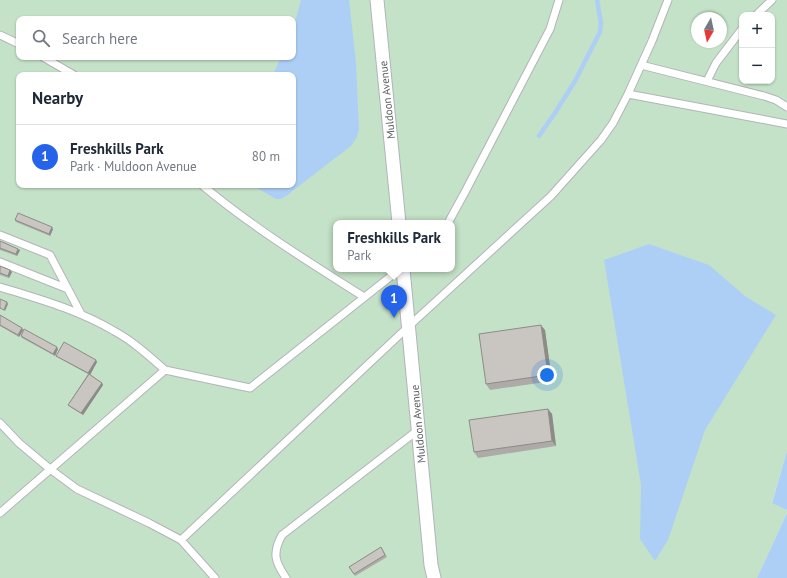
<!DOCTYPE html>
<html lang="en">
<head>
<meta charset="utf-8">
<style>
	:root { --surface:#fff; --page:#f2f2f3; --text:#1f2937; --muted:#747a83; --line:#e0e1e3; --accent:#2563eb }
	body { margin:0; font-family:"PT Sans",sans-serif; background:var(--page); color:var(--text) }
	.controls { position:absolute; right:12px; top:12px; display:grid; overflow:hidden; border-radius:8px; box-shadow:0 1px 3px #0004 }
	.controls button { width:36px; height:36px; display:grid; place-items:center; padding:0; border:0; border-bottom:1px solid var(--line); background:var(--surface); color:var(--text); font:20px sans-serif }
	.compass { position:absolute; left:691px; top:12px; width:36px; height:36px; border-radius:50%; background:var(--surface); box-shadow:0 1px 3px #0004; rotate:189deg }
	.you { position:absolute; left:547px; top:375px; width:14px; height:14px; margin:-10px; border:3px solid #fff; border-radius:50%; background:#1a73e8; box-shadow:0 0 0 6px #1a73e833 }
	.badge { display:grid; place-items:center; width:26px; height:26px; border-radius:50%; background:var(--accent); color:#fff; font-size:13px; font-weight:700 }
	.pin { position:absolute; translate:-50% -33px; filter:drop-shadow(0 1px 2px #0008) }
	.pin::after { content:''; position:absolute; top:21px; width:14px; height:12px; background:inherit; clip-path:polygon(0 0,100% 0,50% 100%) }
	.popup { position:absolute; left:333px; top:220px; width:122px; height:52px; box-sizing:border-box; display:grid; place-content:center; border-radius:8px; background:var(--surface); filter:drop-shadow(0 1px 3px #0005); font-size:13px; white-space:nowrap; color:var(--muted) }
	.popup b { font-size:15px; color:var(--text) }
	.popup::after { content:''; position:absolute; left:50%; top:100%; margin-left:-8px; border:8px solid transparent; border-top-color:var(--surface) }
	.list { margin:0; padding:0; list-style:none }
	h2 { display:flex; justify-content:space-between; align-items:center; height:52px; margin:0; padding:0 16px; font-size:17px }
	h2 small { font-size:13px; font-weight:400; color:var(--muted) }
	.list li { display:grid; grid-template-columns:26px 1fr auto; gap:12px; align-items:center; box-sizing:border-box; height:64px; padding:0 16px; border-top:1px solid var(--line) }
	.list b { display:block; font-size:15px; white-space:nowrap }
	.list p { margin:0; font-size:13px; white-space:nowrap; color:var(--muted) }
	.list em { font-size:13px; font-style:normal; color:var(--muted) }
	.icon { flex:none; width:22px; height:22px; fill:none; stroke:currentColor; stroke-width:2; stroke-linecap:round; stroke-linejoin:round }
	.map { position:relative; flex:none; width:787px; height:578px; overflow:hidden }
	.search { position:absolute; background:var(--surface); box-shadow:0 1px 3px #0004; left:16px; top:16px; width:280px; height:44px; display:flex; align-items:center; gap:10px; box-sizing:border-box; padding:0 14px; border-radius:8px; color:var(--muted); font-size:15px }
	.panel { position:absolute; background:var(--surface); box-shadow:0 1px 3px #0004; left:16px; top:72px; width:280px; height:116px; border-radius:8px }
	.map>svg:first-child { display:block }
	.green { fill:#c4e2c7; fill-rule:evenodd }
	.water { fill:#aecff5 }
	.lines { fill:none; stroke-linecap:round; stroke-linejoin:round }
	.stream { stroke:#aecff5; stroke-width:4.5 }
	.lane-casing { stroke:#b2b4b8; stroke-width:9 }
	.street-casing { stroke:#b2b4b8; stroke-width:15 }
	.lane { stroke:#fff; stroke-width:7 }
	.street { stroke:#fff; stroke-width:13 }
	.wall { fill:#adaaa7 }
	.shaded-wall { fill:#8d8b88 }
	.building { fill:#c9c6c2; stroke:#8d8b88 }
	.labels { text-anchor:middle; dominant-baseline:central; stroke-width:3; stroke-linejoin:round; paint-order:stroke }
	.street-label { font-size:11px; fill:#5d5f64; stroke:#fff }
</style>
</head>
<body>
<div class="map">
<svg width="787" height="578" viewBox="0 0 787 578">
	<rect width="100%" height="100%" fill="#edece5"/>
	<path class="green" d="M0 0H787V451L772 502 787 510V513L757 578H0ZM742 15H772V81H742ZM697 18H721V42H697ZM19 19H293V57H19ZM19 75H293V185H19ZM336 223H452V269H336Z"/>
	<path class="water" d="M301 0H349L356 63 359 129 357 137 351 146 286 196 281 199H276L252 185H293V75H273L281 57H293V29Z
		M649 244 709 265 745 296 776 315 705 430 668 540 655 561 640 539 641 485 604 260Z
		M787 451V510L772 503Z
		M787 513V578H757Z"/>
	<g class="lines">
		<path class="stream" d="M539 136 555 113 575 81 600 32 601 23 597 0"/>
		<g class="lane-casing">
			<path id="lane" d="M756 15 772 0
				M0 35 19 44
				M43 57 74 75
				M641 65 764 96 776 100 787 107
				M707 81 716 63 742 29
				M628 94 787 124
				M202 185C252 227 309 262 364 297
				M448 223 465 192 550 29 559 0
				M0 235 50 255 81 314
				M0 262 68 289
				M0 287C39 299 79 310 114 331 133 341 149 356 165 370
				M0 423 19 443 50 469 77 489 149 523 181 540 215 578
				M0 513 165 370 250 388 400 269
				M181 540 409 326 551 196 601 140 613 123 628 94 652 41 668 0
				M286 578C275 562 272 553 282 535L418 430"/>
		</g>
		<g class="street-casing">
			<path id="street" d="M377 0 399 223
				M403 269 431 565 434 578"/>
		</g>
		<use href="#lane" class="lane"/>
		<use href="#street" class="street"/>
	</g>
	<path class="wall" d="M15 220 53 229 50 236 16 222Z
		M0 241 18 249 20 250 17 256 0 250Z
		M0 266 12 272 9 278 0 275Z
		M0 315 22 328 23 330 19 337 0 326Z
		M545 330 552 381 490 390 486 384Z
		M21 336 58 349 55 356 22 338Z
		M56 356 96 360 97 362 90 375 102 383 103 385 83 415 70 407 68 405 88 374 57 357Z
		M548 409 552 414 556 446 478 458 474 452Z
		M381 547 387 557 355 576 349 567Z"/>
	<path class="shaded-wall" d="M52 227 53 229 50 236 49 234Z
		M18 249 20 250 17 256 16 254Z
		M10 270 12 272 9 278 8 276Z
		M7 302 8 304 5 311 4 310Z
		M541 325 545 330 552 381 548 375Z
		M22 328 23 330 19 337 18 335Z
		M57 347 58 349 55 356 53 354Z
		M96 360 97 362 90 375 88 373Z
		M102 383 103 385 83 415 81 413Z
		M548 409 552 414 556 446 552 441Z"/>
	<path class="building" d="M18 213 52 227 49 234 15 220Z
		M0 241 18 249 16 254 0 248Z
		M0 266 10 270 8 276 0 273Z
		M0 299 7 302 4 310 0 308Z
		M0 315 22 328 18 335 0 325Z
		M541 325 548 375 486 384 479 334Z
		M24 329 57 347 53 354 21 336Z
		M64 342 96 360 88 373 56 356Z
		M89 374 102 383 81 413 68 405Z
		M548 409 552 441 474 452 469 420Z
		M381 547 385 555 354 574 349 567Z"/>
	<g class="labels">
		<g class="street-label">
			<text transform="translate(387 100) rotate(-96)">Muldoon Avenue</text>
			<text transform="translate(418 424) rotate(-95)">Muldoon Avenue</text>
		</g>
	</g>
</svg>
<div class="controls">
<button>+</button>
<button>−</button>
</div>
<svg class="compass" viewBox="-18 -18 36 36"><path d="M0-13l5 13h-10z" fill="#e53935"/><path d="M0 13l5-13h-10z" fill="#747a83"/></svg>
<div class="you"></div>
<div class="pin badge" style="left:394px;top:318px">1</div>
<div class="popup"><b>Freshkills Park</b>Park</div>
<div class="search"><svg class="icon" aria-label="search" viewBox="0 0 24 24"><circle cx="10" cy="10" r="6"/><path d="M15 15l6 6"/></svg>Search here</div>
<section class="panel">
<h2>Nearby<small></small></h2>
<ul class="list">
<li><span class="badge">1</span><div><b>Freshkills Park</b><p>Park · Muldoon Avenue</p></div><em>80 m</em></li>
</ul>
</section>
</div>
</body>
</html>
